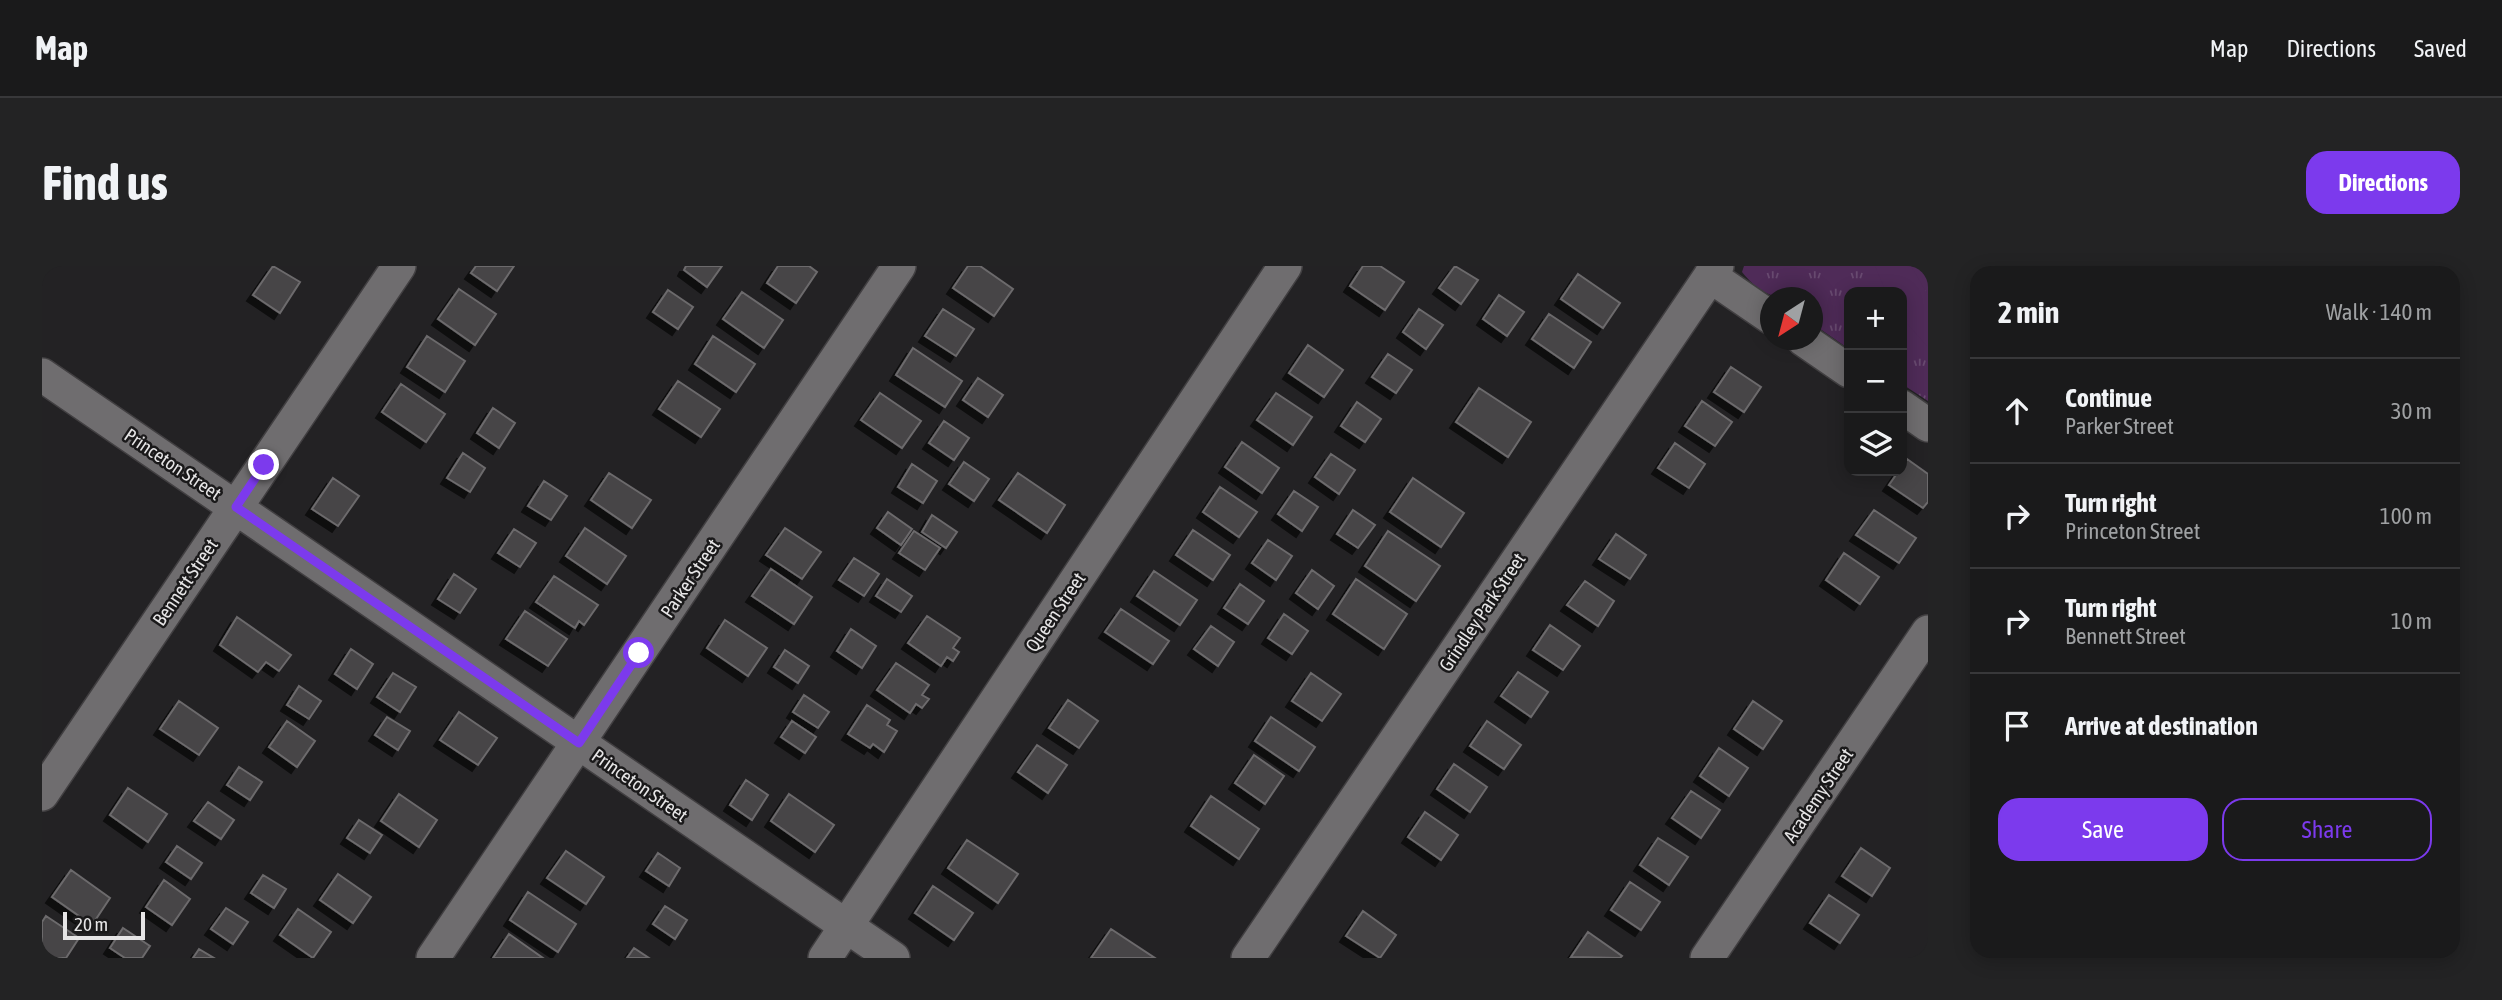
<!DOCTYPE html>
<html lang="en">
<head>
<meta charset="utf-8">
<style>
	:root { --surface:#1a1a1b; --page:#232324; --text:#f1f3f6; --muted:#9fa1a3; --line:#38383a; --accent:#7c3aed }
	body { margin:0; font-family:"Asap Condensed",sans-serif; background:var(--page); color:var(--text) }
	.controls { position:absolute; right:21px; top:21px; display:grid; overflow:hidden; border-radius:14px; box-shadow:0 4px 18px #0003 }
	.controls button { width:63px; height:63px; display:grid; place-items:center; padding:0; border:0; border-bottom:2px solid var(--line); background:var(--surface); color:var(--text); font:35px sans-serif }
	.compass { position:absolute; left:1718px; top:21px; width:63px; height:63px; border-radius:50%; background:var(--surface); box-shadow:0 4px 18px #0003; rotate:216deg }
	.scale { position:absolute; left:21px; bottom:18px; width:82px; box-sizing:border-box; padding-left:7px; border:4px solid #e6e5e6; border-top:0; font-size:19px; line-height:24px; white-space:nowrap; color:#e6e5e6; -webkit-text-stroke:5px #1a191a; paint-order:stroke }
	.stop { position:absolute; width:21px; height:21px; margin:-16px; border:5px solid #7c3aed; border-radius:50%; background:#fff }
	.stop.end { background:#7c3aed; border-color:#fff; box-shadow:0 2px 7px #0008 }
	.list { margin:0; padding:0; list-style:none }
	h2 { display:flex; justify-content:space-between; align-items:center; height:91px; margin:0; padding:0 28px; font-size:30px }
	h2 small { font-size:23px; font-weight:400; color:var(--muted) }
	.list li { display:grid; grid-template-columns:46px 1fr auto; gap:21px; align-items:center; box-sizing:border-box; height:105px; padding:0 28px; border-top:2px solid var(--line) }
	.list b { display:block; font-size:26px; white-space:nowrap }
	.list p { margin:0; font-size:23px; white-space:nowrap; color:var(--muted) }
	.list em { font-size:23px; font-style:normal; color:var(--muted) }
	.actions { display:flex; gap:14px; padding:21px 28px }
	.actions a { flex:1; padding:16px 0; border:2px solid var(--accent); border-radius:21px; text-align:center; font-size:24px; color:var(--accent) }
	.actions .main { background:var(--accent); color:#fff }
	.icon { flex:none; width:38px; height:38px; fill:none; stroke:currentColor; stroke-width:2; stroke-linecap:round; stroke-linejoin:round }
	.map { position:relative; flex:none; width:1886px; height:692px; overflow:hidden; border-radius:21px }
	header { display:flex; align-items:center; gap:42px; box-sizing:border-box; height:98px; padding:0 35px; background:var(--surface); border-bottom:2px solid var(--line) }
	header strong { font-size:33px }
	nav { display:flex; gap:38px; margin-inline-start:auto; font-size:24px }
	.intro { display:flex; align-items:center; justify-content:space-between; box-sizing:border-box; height:168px; padding:0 42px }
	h1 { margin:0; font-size:49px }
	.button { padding:18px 32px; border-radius:21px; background:var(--accent); color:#fff; font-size:24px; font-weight:700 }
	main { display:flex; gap:42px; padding:0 42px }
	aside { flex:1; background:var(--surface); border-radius:21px; box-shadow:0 4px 18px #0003 }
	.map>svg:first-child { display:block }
	.grass { fill:url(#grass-tufts) }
	.garden { fill:#4f2b58 }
	.building { fill:#464446; stroke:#6c6a6c; stroke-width:2; filter:url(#shadow) }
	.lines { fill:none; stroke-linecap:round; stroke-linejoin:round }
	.minor-casing { stroke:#413f41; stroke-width:36 }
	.minor { stroke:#6f6d6f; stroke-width:33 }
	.route { stroke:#7c3aed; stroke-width:9 }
	.labels { text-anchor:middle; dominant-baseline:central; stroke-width:5; stroke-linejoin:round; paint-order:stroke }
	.street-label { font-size:19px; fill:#e6e5e6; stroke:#1a191a }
</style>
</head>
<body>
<header>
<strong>Map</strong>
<nav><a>Map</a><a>Directions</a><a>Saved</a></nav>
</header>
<div class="intro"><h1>Find us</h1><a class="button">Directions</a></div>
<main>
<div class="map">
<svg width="1886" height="692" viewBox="0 0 1886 692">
	<defs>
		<pattern id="grass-tufts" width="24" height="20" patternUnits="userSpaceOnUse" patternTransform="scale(1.75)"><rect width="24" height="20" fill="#4f2b58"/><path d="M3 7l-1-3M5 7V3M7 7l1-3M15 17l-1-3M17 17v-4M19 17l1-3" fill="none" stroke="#684a70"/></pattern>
		<filter id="shadow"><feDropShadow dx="-6" dy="6" stdDeviation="0" flood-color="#0009"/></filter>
	</defs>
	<rect width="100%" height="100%" fill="#232224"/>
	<path class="grass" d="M1702 0H1886V135L1860 118V26H1807V83L1771 58 1770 32C1736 31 1724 35 1700 6Z"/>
	<path class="garden" d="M1833 0H1869L1886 29V81L1860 52V26H1844Z"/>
	<path class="building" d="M231 0 258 16 238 47 211 29Z
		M434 0H472L455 25 429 7Z
		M644 0H680L665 21 642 4Z
		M736 0H767L775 6 754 37 725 17Z
		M926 0H938L971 23 952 50 911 22Z
		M1321 0H1338L1362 16 1343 44 1308 20Z
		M1413 0 1436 14 1419 38 1397 22Z
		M1536 8 1578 37 1561 62 1519 33Z
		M417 23 454 48 433 79 396 53Z
		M626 24 651 41 636 63 611 46Z
		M700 26 741 54 722 82 681 53Z
		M1457 29 1482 46 1465 70 1441 53Z
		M901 43 932 63 914 90 883 70Z
		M1377 43 1401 59 1384 83 1361 66Z
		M1507 48 1549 76 1532 102 1490 73Z
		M385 70 423 95 403 126 365 101Z
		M671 70 713 98 694 126 653 98Z
		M1266 79 1301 104 1282 131 1247 107Z
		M871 82 920 115 903 141 854 109Z
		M1346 88 1370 104 1354 127 1330 111Z
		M1689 101 1719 121 1702 146 1672 126Z
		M936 112 961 129 946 151 921 134Z
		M636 115 678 143 659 171 617 143Z
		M359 118 403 148 384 176 340 146Z
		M1437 122 1489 156 1466 191 1414 156Z
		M838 127 879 155 860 182 819 154Z
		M1234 127 1270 151 1251 179 1215 154Z
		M1660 135 1690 156 1673 180 1643 160Z
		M1315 136 1339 153 1323 176 1299 160Z
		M451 142 473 157 457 182 435 167Z
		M902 155 927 172 912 194 887 177Z
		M1200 176 1237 202 1220 227 1183 201Z
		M1633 177 1663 198 1647 222 1616 202Z
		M421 187 443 202 428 226 405 212Z
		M1289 188 1313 204 1297 228 1273 211Z
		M1865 193 1886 208V236L1881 242 1847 219Z
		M922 196 947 213 932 235 907 218Z
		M870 198 895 215 881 237 856 221Z
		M567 207 609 234 590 262 549 234Z
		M976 207 1023 239 1005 267 957 234Z
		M291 212 317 230 296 260 270 243Z
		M1371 212 1422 247 1399 281 1348 246Z
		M502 215 525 230 509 254 486 240Z
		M1178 221 1215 246 1197 271 1161 246Z
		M1252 225 1276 241 1260 265 1236 248Z
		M1311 244 1333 259 1316 282 1295 268Z
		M1832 244 1874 272 1857 297 1814 269Z
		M846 246 870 263 859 279 835 262Z
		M890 249 915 266 904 282 880 266Z
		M543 262 584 290 565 318 524 290Z
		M743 262 779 286 760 313 724 289Z
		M472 263 494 277 478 301 456 287Z
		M1151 264 1188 289 1171 314 1134 289Z
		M872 265 898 282 883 304 857 287Z
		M1346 265 1398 300 1374 335 1323 300Z
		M1574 268 1604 289 1588 313 1557 293Z
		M1226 274 1250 290 1234 314 1210 297Z
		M1802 287 1837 311 1818 338 1784 314Z
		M812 292 837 308 822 330 797 314Z
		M729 303 770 331 752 358 710 330Z
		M1270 304 1292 320 1276 343 1254 327Z
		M1112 305 1155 334 1138 359 1095 330Z
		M412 308 434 323 418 347 396 333Z
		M512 310 556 339 542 359 537 355 533 362 494 336Z
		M845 313 870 330 859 346 834 330Z
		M1314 313 1365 348 1342 383 1291 348Z
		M1543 315 1572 335 1556 360 1525 339Z
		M1198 318 1222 335 1206 358 1182 342Z
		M1079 343 1127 375 1111 398 1063 366Z
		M483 345 525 373 506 400 464 373Z
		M1242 348 1266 365 1250 388 1226 372Z
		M885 350 918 372 911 382 917 386 911 395 905 391 899 400 866 377Z
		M195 351 249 389 237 405 224 396 216 406 178 379Z
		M683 354 725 382 706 410 665 382Z
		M1508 359 1538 380 1521 404 1491 384Z
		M1169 360 1192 376 1176 400 1152 383Z
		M809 363 834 380 820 402 795 385Z
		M309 383 331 398 315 423 293 408Z
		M743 384 767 400 756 417 732 401Z
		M854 397 887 419 880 429 887 433 880 442 874 438 868 447 835 424Z
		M1476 406 1506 426 1489 451 1459 430Z
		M351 407 374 421 358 446 335 431Z
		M1269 407 1299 428 1280 455 1250 435Z
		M257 420 279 435 267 453 245 439Z
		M762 429 787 446 776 462 751 446Z
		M1026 434 1056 455 1037 482 1007 462Z
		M137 435 176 462 157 489 118 463Z
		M1711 435 1740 455 1721 483 1692 463Z
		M825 439 848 454 845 459 855 465 842 486 831 478 828 482 806 468Z
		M417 446 455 472 436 499 398 474Z
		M345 451 368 465 356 484 333 469Z
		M1229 451 1273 481 1257 505 1213 475Z
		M245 455 273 475 255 501 227 481Z
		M750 455 774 471 763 487 739 471Z
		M1445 455 1479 479 1462 503 1428 480Z
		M995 479 1025 499 1006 527 976 506Z
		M1677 482 1706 502 1687 530 1658 510Z
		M1212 489 1242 510 1223 538 1193 517Z
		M1412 498 1445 521 1428 546 1395 523Z
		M197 501 220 516 208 534 185 519Z
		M704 514 726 529 710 554 688 539Z
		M86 522 125 548 106 576 68 549Z
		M1649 525 1678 544 1659 572 1630 552Z
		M357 528 395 554 377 581 339 555Z
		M747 528 792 559 773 586 729 555Z
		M1169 530 1217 563 1197 593 1149 560Z
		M166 536 192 554 179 573 152 555Z
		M1383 546 1416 569 1399 594 1366 571Z
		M317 554 340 569 328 587 305 572Z
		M1616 572 1646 591 1627 619 1598 599Z
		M925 574 976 608 956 637 906 602Z
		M135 580 160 597 149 613 124 596Z
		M1819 582 1848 602 1830 630 1800 610Z
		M524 585 562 611 544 638 505 612Z
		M616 587 638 602 627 620 604 605Z
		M29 604 68 632 50 659 10 631Z
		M296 608 329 631 311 657 278 634Z
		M221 609 244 623 232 642 209 627Z
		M122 614 148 633 130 659 104 641Z
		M1588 616 1618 636 1599 664 1569 644Z
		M891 620 931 647 912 674 873 647Z
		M486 626 534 658 516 686 468 654Z
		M1787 629 1817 649 1798 677 1768 657Z
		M623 640 645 654 633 673 611 658Z
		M184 642 206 656 191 678 169 663Z
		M256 643 289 666 271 692 238 669Z
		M1321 645 1354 669 1338 692 1304 670Z
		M4 650 37 672 24 692H9L0 686V656Z
		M81 662 108 680 100 692H83L68 682Z
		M1069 663 1113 692H1049Z
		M1546 666 1580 690 1578 692 1529 691Z
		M467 668 501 692H451Z
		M592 682 607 692H585Z
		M157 683 172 692H151Z"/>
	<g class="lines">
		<g class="minor-casing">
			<path id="minor" d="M1668 10 1728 51
				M1762 74 1807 105
				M0 109 851 692
				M1860 141 1886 159
				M0 528 357 0
				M391 692 857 0
				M783 692 1243 0
				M1206 692 1675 0
				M1665 692 1886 366"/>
		</g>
		<use href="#minor" class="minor"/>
	</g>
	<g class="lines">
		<path class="route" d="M222 199 194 241 537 477 597 387"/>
	</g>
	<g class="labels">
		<g class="street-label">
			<text transform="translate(131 198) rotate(34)">Princeton Street</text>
			<text transform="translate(648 312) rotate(-56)">Parker Street</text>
			<text transform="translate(143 316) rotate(-56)">Bennett Street</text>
			<text transform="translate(1013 346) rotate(-56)">Queen Street</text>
			<text transform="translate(1440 346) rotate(-56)">Grindley Park Street</text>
			<text transform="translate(598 519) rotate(35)">Princeton Street</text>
			<text transform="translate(1776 529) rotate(-56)">Academy Street</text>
		</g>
	</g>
</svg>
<div class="controls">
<button>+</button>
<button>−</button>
<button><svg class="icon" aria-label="layers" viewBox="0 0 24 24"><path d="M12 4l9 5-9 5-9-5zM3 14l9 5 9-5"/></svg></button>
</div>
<svg class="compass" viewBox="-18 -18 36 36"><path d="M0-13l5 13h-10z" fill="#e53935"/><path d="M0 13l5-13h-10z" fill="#9fa1a3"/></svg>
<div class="scale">20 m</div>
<div class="stop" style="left:597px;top:387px"></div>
<div class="stop end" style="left:222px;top:199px"></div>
</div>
<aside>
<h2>2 min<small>Walk · 140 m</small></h2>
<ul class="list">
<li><svg class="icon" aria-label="ahead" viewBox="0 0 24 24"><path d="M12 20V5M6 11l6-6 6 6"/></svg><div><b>Continue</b><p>Parker Street</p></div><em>30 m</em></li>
<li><svg class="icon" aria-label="right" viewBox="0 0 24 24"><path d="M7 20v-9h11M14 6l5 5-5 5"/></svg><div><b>Turn right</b><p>Princeton Street</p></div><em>100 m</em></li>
<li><svg class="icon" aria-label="right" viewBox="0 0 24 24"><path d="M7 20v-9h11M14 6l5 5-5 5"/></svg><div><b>Turn right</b><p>Bennett Street</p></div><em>10 m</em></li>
<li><svg class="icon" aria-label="arrive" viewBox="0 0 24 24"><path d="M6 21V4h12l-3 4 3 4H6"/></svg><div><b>Arrive at destination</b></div></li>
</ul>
<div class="actions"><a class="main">Save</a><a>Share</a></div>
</aside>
</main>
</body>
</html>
